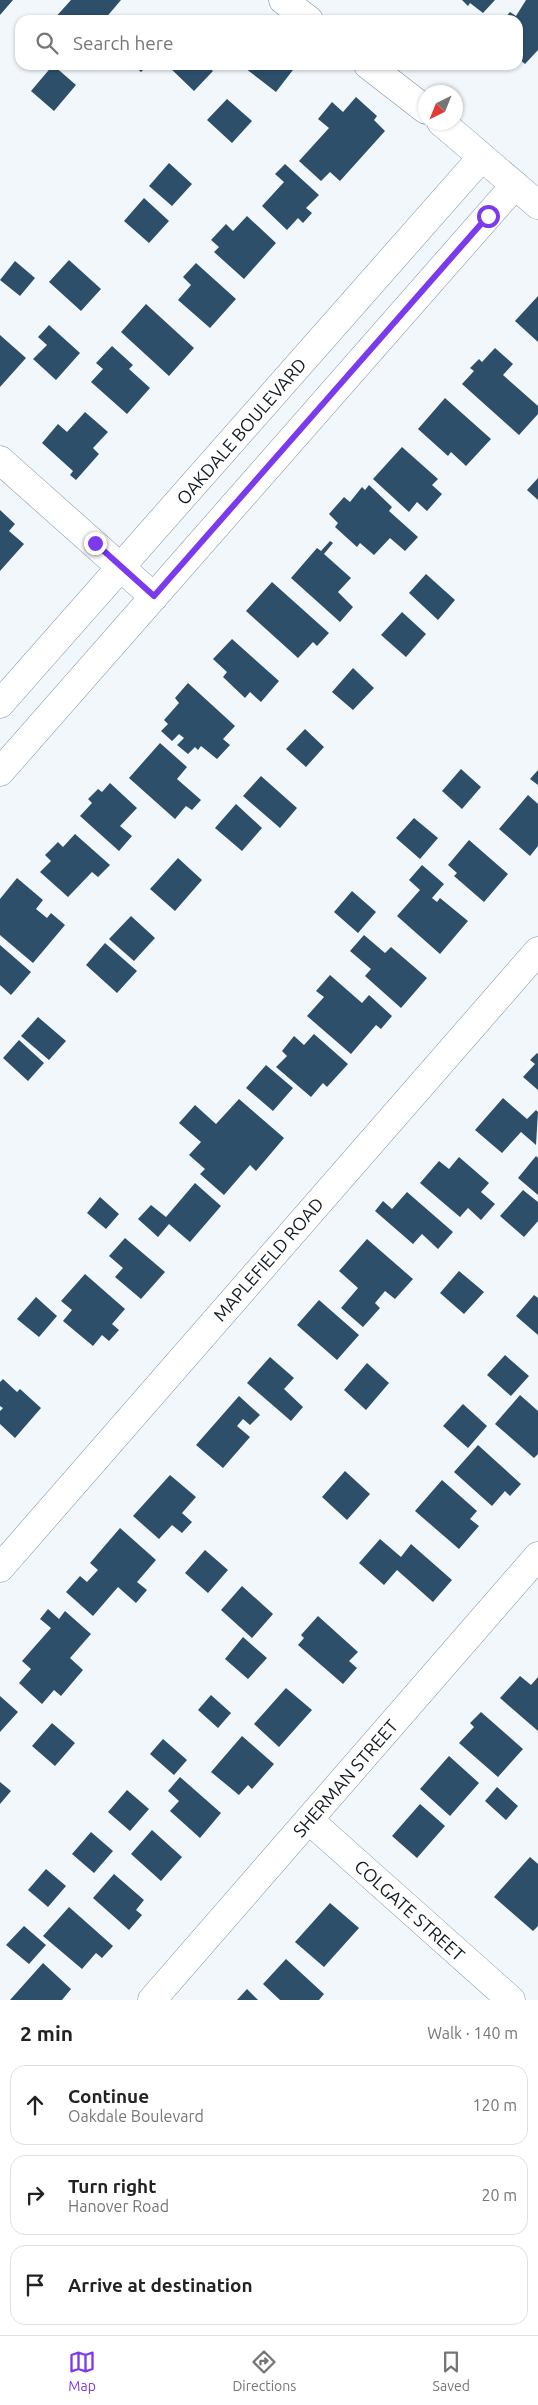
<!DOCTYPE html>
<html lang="en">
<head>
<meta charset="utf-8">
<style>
	:root { --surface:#fff; --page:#f6f6f6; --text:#222; --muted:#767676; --line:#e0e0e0; --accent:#7c3aed }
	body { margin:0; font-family:Ubuntu,sans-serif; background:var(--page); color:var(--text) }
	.compass { position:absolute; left:418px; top:85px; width:45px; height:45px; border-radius:50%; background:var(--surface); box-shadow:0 1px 4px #0004; rotate:223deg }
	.stop { position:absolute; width:15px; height:15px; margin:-11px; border:4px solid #7c3aed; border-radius:50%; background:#fff }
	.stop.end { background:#7c3aed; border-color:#fff; box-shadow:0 1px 5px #0008 }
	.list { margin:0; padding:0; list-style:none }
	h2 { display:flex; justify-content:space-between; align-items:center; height:65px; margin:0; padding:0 20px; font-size:21px }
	h2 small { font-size:16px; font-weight:400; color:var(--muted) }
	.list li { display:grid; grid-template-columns:32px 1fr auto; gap:15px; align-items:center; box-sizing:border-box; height:80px; margin:0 10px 10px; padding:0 10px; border:1px solid var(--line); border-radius:15px }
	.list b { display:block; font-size:19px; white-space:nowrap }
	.list p { margin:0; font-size:16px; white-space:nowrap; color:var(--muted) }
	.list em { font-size:16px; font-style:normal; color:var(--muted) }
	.icon { flex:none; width:28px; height:28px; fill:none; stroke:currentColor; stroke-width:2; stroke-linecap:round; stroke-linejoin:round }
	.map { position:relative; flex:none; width:538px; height:2000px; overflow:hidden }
	.search { position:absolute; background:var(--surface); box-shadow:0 1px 4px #0004; left:15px; right:15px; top:15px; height:55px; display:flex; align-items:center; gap:12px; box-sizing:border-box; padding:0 18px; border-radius:15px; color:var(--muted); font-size:19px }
	.sheet { height:335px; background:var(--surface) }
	nav { display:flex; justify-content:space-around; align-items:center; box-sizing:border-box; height:70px; border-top:1px solid var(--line); background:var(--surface); font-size:14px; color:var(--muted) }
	nav a { display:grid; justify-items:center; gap:2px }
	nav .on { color:var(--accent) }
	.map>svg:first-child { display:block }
	.building { fill:#2d4f6a }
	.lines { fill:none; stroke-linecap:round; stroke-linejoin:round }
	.street-casing { stroke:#7893a9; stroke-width:29 }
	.street { stroke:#fff; stroke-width:28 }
	.route { stroke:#7c3aed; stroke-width:6 }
	.labels { text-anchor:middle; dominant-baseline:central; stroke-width:5; stroke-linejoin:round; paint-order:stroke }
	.street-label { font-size:18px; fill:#0f1921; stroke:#fff }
</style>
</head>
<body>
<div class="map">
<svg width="538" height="2000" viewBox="0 0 538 2000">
	<rect width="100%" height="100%" fill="#f2f7fc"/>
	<path class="building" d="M0 0H13L0 15Z
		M71 0H121L104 20H53Z
		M462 0H495L483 13 470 3 468 6Z
		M526 0H538V50L525 64 518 58V20H503L510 12 516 16Z
		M53 65 76 85 54 111 31 91Z
		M133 65H148L141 72Z
		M167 65H206L213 71 194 91Z
		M241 65H295L296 66 276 92Z
		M356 97 377 116 374 120 385 131 340 181 330 172 321 181 299 161 329 128 318 119 332 102 343 112Z
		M227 99 252 121 232 143 207 120Z
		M169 163 192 184 172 206 149 186Z
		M285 164 319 195 306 208 312 213 303 223 298 218 287 230 262 206 284 182 275 174Z
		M144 198 169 221 149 243 124 221Z
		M247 216 276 243 244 279 214 252 219 247 211 240 226 224 233 231Z
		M69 260 101 289 81 311 49 282Z
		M15 261 35 278 20 296 0 280Z
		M196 263 236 299 210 328 178 300 191 285 183 277Z
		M538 296V342L515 321Z
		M146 304 194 348 169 376 121 332Z
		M49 325 80 353 56 380 33 359 47 345 38 337Z
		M0 335 26 358 0 387Z
		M112 346 133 365 129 369 150 388 127 414 91 382 103 369 96 363Z
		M495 348 513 364 503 375 538 406V414L519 435 462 384 474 371 470 368 479 359 482 362Z
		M445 398 491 439 466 466 451 452 448 456 418 429Z
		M85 412 108 432 93 448 99 454 76 480 70 475 73 471 42 443 58 424 67 432Z
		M402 447 438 479 432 485 442 494 427 511 417 502 409 512 373 479Z
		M538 478V500L527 490Z
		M369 485 392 507 389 511 418 537 405 551 390 538 374 555 360 543 357 547 335 527 338 523 329 514 344 497 350 502 362 487 365 490Z
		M0 510 15 524 9 531 24 544 0 571Z
		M330 541 333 543 324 554 351 578 338 592 353 607 340 622 291 578 317 548 321 551Z
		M426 574 455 600 438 620 409 593Z
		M272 582 329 633 317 646 313 642 298 658 246 611Z
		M402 612 426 634 406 657 381 635Z
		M232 639 279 681 261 702 250 692 245 698 223 677 227 672 213 659Z
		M353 668 374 688 353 710 332 692Z
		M188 683 235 726 223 739 230 745 217 759 201 746 198 750 195 747 188 754 177 745 184 738 179 734 172 741 161 731 168 724 164 720 179 703 175 698Z
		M305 729 324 747 306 767 286 749Z
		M160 743 187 767 177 779 201 800 192 810 186 806 175 819 129 778Z
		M461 769 481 787 462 809 442 791Z
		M538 770V785L530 779Z
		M261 776 297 808 280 828 243 796Z
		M110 783 137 808 120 826 132 836 119 851 80 816 92 803 88 799 98 789 102 792Z
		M528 795 538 804V846L530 856 499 829Z
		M236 804 262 828 242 851 215 828Z
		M414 818 438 838 420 859 396 838Z
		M75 834 110 865 98 877 92 872 68 897 40 872 51 861 45 855 58 842 63 847Z
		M469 840 508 874 484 902 454 876 457 873 448 865Z
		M178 858 202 880 175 911 150 889Z
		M422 865 444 884 432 898 437 902 440 898 468 921 440 954 397 916 420 890 409 880Z
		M17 878 43 900 36 909 47 918 51 913 65 925 33 963 0 935V899Z
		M352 891 376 912 358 933 334 912Z
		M131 916 155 938 134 961 109 939Z
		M364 935 385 953 391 947 427 978 401 1008 365 976 371 969 350 951Z
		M105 943 137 971 117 993 86 965Z
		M0 945 31 972 11 995 0 985Z
		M330 975 362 1003 369 995 392 1016 381 1029 376 1025 351 1054 307 1016 324 997 316 991Z
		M38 1017 66 1041 49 1060 21 1036Z
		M314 1034 348 1064 327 1087 323 1083 311 1097 276 1067 287 1056 282 1051 294 1036 304 1045Z
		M19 1040 44 1063 28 1081 3 1058Z
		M537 1053 538 1054V1090L523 1077 535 1064 530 1060Z
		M266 1065 293 1088 273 1111 246 1088Z
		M503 1098 527 1119 536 1110 538 1112 536 1145 521 1132 502 1153 475 1130Z
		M239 1099 284 1138 256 1171 250 1165 224 1195 200 1174 205 1169 189 1155 201 1142 179 1123 195 1105 216 1124Z
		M536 1156 538 1158V1195L518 1178Z
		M459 1157 489 1183 481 1192 495 1204 481 1220 468 1208 460 1217 420 1183 439 1161 449 1169Z
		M195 1183 221 1206 190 1242 169 1224 158 1237 138 1219 151 1205 166 1217Z
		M523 1190 538 1202V1221L524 1237 500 1216Z
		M407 1192 453 1232 438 1249 422 1234 413 1244 375 1211 383 1201 392 1209Z
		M100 1197 119 1214 106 1229 87 1213Z
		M125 1238 165 1272 141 1299 115 1277 123 1268 109 1256Z
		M367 1239 413 1279 395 1299 385 1291 375 1303 380 1308 363 1327 341 1308 358 1288 339 1271Z
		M459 1271 484 1292 464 1314 440 1293Z
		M85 1274 125 1309 112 1324 119 1330 109 1341 102 1335 93 1346 63 1321 72 1310 61 1301Z
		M534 1295 538 1298V1335L516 1316Z
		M36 1297 57 1316 39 1337 17 1319Z
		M319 1300 359 1335 337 1360 297 1325Z
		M505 1355 529 1376 511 1396 487 1375Z
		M270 1357 294 1378 284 1389 303 1407 291 1421 247 1383Z
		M367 1363 389 1383 366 1410 344 1390Z
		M3 1379 17 1392 20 1389 41 1408 15 1438 0 1424V1411L3 1408 0 1406V1382Z
		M520 1395 538 1411V1454L534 1458 495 1424Z
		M239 1396 260 1415 250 1425 243 1419 237 1426 250 1437 223 1468 196 1445Z
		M463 1404 487 1426 468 1448 443 1426Z
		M478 1445 521 1484 510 1496 505 1491 492 1506 454 1472Z
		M345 1471 370 1494 347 1520 322 1497Z
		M170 1475 196 1497 182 1513 192 1522 182 1533 172 1525 159 1539 133 1516Z
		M442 1480 477 1511 470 1519 479 1526 459 1549 415 1511Z
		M120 1528 156 1560 137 1582 147 1590 136 1603 118 1587 93 1616 66 1592 80 1576 87 1582 98 1570 90 1563Z
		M380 1539 401 1557 411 1544 452 1580 433 1602 397 1570 384 1585 359 1563Z
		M205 1550 228 1570 208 1593 185 1573Z
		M242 1586 273 1614 252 1638 221 1610Z
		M48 1609 59 1619 65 1611 91 1634 70 1658 83 1670 61 1696 54 1690 42 1704 19 1683 31 1669 22 1661 51 1628 40 1619Z
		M318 1616 358 1652 349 1661 357 1668 343 1684 298 1645 304 1638 301 1635Z
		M243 1637 267 1658 248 1679 225 1659Z
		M520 1676 531 1685 538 1677V1731L500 1698Z
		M286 1688 312 1710 279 1747 254 1724Z
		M211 1695 231 1713 218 1728 198 1710Z
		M0 1696 18 1712 0 1732Z
		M481 1712 523 1749 498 1777 459 1743 474 1727 470 1723Z
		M52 1723 75 1743 55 1766 32 1746Z
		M242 1736 274 1764 252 1789 248 1785 239 1795 211 1772Z
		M163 1739 187 1760 174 1775 150 1754Z
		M449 1756 479 1783 450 1816 420 1789Z
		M180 1777 221 1813 200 1838 170 1811 179 1801 168 1791Z
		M0 1782 11 1791 0 1804Z
		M497 1787 518 1806 506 1820 485 1801Z
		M127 1790 149 1809 130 1831 108 1812Z
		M420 1804 445 1826 417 1858 392 1836Z
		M152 1830 182 1857 161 1881 131 1854Z
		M91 1832 113 1851 94 1873 72 1854Z
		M530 1857 538 1864V1926L533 1931 494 1897Z
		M46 1869 66 1886 48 1907 28 1890Z
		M114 1874 144 1900 136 1910 142 1915 129 1930 93 1898Z
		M330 1903 359 1928 324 1967 295 1942Z
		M69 1907 113 1946 102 1958 96 1953 82 1969 43 1936Z
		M24 1926 46 1945 29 1964 6 1945Z
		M286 1959 324 1994 319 2000H280L263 1984Z
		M43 1963 71 1989 62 2000H10Z
		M247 1989 258 2000H237Z"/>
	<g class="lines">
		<g class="street-casing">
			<path id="street" d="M283 0 309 20
				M368 65 426 110
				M441 122 538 205
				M0 460 154 597
				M0 704 482 157
				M0 772 515 185
				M0 1568 538 951
				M309 1820 511 2000
				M152 2000 538 1556"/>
		</g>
		<use href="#street" class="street"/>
	</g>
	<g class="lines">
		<path class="route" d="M95 543 154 596 488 216"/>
	</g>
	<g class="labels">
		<g class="street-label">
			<text transform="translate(241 431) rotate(-49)">OAKDALE BOULEVARD</text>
			<text transform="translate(268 1259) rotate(-49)">MAPLEFIELD ROAD</text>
			<text transform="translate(345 1778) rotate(-49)">SHERMAN STREET</text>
			<text transform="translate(410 1910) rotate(42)">COLGATE STREET</text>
		</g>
	</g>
</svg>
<svg class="compass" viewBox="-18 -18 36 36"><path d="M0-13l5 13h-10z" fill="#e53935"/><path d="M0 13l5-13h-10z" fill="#767676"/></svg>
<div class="stop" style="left:488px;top:216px"></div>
<div class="stop end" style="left:95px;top:543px"></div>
<div class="search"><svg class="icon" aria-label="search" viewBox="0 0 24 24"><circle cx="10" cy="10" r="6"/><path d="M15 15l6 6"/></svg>Search here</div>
</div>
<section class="sheet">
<h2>2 min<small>Walk · 140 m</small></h2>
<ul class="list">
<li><svg class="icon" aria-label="ahead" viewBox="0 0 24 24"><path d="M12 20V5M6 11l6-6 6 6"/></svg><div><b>Continue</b><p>Oakdale Boulevard</p></div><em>120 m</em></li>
<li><svg class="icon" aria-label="right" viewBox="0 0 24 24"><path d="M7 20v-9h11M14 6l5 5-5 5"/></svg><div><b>Turn right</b><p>Hanover Road</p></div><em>20 m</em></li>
<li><svg class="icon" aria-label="arrive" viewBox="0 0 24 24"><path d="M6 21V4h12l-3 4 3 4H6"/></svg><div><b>Arrive at destination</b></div></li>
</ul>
</section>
<nav>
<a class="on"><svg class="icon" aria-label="map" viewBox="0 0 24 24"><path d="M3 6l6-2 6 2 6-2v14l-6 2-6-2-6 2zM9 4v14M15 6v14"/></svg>Map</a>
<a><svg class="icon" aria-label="directions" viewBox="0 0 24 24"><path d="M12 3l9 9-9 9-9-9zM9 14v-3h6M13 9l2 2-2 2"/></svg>Directions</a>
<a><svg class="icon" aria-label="saved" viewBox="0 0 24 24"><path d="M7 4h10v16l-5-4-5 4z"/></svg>Saved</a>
</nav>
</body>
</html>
